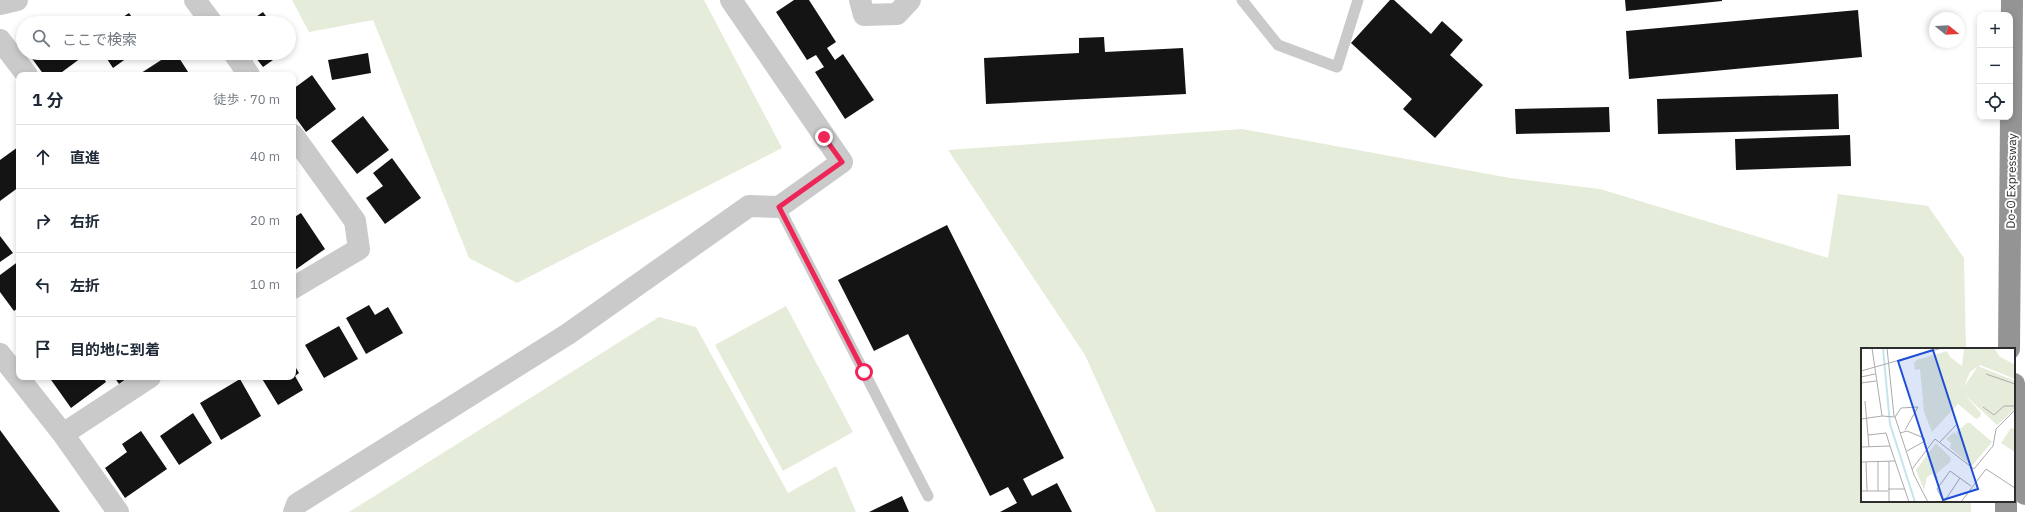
<!DOCTYPE html>
<html lang="ja">
<head>
<meta charset="utf-8">
<style>
	:root { --surface:#fff; --page:#f2f2f3; --text:#1f2937; --muted:#747a83; --line:#e0e1e3 }
	body { margin:0; font-family:"IBM Plex Sans","Noto Sans JP",sans-serif; background:var(--page); color:var(--text) }
	.controls { position:absolute; right:12px; top:12px; display:grid; overflow:hidden; border-radius:8px; box-shadow:0 2px 6px #0003 }
	.controls button { width:36px; height:36px; display:grid; place-items:center; padding:0; border:0; border-bottom:1px solid var(--line); background:var(--surface); color:var(--text); font:20px sans-serif }
	.compass { position:absolute; left:1929px; top:12px; width:36px; height:36px; border-radius:50%; background:var(--surface); box-shadow:0 2px 6px #0003; rotate:108deg }
	.stop { position:absolute; width:12px; height:12px; margin:-9px; border:3px solid #ed2657; border-radius:50%; background:#fff }
	.stop.end { background:#ed2657; border-color:#fff; box-shadow:0 1px 4px #0008 }
	.list { margin:0; padding:0; list-style:none }
	h2 { display:flex; justify-content:space-between; align-items:center; height:52px; margin:0; padding:0 16px; font-size:17px }
	h2 small { font-size:13px; font-weight:400; color:var(--muted) }
	.list li { display:grid; grid-template-columns:26px 1fr auto; gap:12px; align-items:center; box-sizing:border-box; height:64px; padding:0 16px; border-top:1px solid var(--line) }
	.list b { display:block; font-size:15px; white-space:nowrap }
	.list em { font-size:13px; font-style:normal; color:var(--muted) }
	.icon { flex:none; width:22px; height:22px; fill:none; stroke:currentColor; stroke-width:2; stroke-linecap:round; stroke-linejoin:round }
	.map { position:relative; flex:none; width:2025px; height:512px; overflow:hidden }
	.search { position:absolute; background:var(--surface); box-shadow:0 2px 6px #0003; left:16px; top:16px; width:280px; height:44px; display:flex; align-items:center; gap:10px; box-sizing:border-box; padding:0 14px; border-radius:22px; color:var(--muted); font-size:15px }
	.panel { position:absolute; background:var(--surface); box-shadow:0 2px 6px #0003; left:16px; top:72px; width:280px; height:308px; border-radius:8px }
	.map>svg:first-child { display:block }
	.green { fill:#e6ecda }
	.building { fill:#141414 }
	.lines { fill:none; stroke-linecap:round; stroke-linejoin:round }
	.service { stroke:#cacaca; stroke-width:11 }
	.minor { stroke:#cacaca; stroke-width:22 }
	.motorway { stroke:#949494; stroke-width:22 }
	.route { stroke:#ed2657; stroke-width:5 }
	.labels { text-anchor:middle; dominant-baseline:central; stroke-width:4; stroke-linejoin:round; paint-order:stroke }
	.street-label { font-size:12px; fill:#2d2d2d; stroke:#fff }
	.inset-river { fill:none; stroke:#c5e4ed; stroke-width:2 }
	.inset-road { fill:none; stroke:#ababab; stroke-width:1 }
	.view { fill:#1d4ed8; fill-opacity:0.15; stroke:#1d4ed8; stroke-width:2 }
	.inset-edge { fill:none; stroke:#2d2d2d; stroke-width:2 }
</style>
</head>
<body>
<div class="map">
<svg width="2025" height="512" viewBox="0 0 2025 512">
	<rect width="100%" height="100%" fill="#fff"/>
	<path class="green" d="M292 0H704L782 148 517 283 469 258 373 20 309 32Z
		M1242 129 1510 178 1600 189 1828 258 1838 194 1928 206 1964 258 1966 349H1862V501H1971V512H1156L1085 355 948 150Z
		M786 306 853 432 783 471 715 345Z
		M659 317 696 327 788 493 836 466 856 512H349Z"/>
	<path class="building" d="M794 0H809L836 42 827 48 835 60 843 54 874 100 845 119 815 72 824 67 816 55 807 60 776 12Z
		M1390 0H1394L1431 34 1442 21 1463 40 1450 55 1483 85 1435 138 1403 109 1412 99 1351 43Z
		M1625 0H1722V1L1626 11Z
		M1858 10 1862 57 1629 79 1626 31Z
		M263 12 271 23H247Z
		M129 13 136 23H114Z
		M1104 37 1105 52 1183 48 1186 94 986 104 984 58 1079 53V38Z
		M28 53H84L85 55 58 75H44Z
		M103 53H134L113 68Z
		M172 53H176L190 75H138Z
		M239 53H283L263 67 256 58 247 64Z
		M368 53 371 73 332 80 328 60Z
		M312 75 336 109 306 132 293 114V89Z
		M1838 94 1839 129 1658 134 1657 99Z
		M1609 107 1610 132 1516 134 1515 109Z
		M363 116 389 150 357 174 331 141Z
		M1850 135 1851 166 1736 170 1735 139Z
		M18 147 19 187 0 201V160Z
		M392 158 421 198 385 224 366 198 383 186 373 173Z
		M301 213 325 249 295 270 293 267V218Z
		M947 225 1064 458 1023 479 1032 496 1057 483 1072 512H1000L1017 503 1008 487 990 496 908 334 874 351 838 280Z
		M0 236 13 253 0 262Z
		M19 261V307L14 311 0 292V275Z
		M369 305 375 315 388 307 403 333 366 354 346 318Z
		M339 326 358 359 324 378 305 345Z
		M293 363 299 373 295 376 303 390 278 405 261 377H293Z
		M49 377H103L106 382 71 408Z
		M114 377H129L119 384Z
		M240 379 261 416 221 440 200 403Z
		M193 413 212 443 179 465 160 436Z
		M0 430 60 512H0Z
		M141 431 167 469 125 498 105 468 127 452 122 444Z
		M902 496 909 512H869Z"/>
	<g class="lines">
		<path class="service" d="M1242 0 1278 45 1337 67 1358 0
			M779 207 928 496"/>
		<path class="minor" d="M195 0 212 23
			M860 0 864 15 897 14 910 0
			M0 4 17 0
			M0 40 27 75
			M234 53 249 75
			M293 135 355 221 359 249 293 288
			M0 354 63 434 118 512
			M63 434 150 377
			M294 512 297 504 568 334 749 206 779 207 842 162 731 0"/>
		<path class="motorway" d="M2009 349 2012 0
			M2014 384 2025 494
			M2006 512V501"/>
	</g>
	<g class="lines">
		<path class="route" d="M824 137 842 162 779 207 864 372"/>
	</g>
	<g class="labels">
		<g class="street-label">
			<text transform="translate(2011 181) rotate(-89)">Do-O Expressway</text>
		</g>
	</g>
	<g transform="translate(1861 348)">
		<rect width="154" height="154" fill="#fff"/>
		<path d="M103 0H133L139 9 153 16 154 31 119 17 109 24 103 39 117 18 154 33V61L136 77 104 47 120 65 119 69 115 71 97 56 71 84 63 64 59 21 54 22 53 15 56 12 86 3 89 9 101 18ZM106 75H109L131 94 111 118 89 100 90 95 85 91 93 84 97 88 95 84ZM150 80 154 82V104L140 95ZM75 95 90 110 89 114 75 126 77 130 75 132 71 126 66 129 63 142 55 122Z" fill="#e6ecda"/>
		<path class="inset-river" d="M22 0 29 76 54 154"/>
		<path class="inset-road" d="M11 0 21 68M26 0 33 68M0 23 81 0M125 26 154 36M0 29 14 26M0 35 15 33M4 53 8 99M122 59 133 67 143 58H154M34 69 40 60 57 59 44 82M0 71 21 68 34 69 53 127 67 154M39 85 46 83 63 90 64 93 46 103M7 87 25 85 29 98M79 94 95 77M0 99 29 98 48 154M17 113V143M28 113V154M0 114 34 113M5 114 6 143M51 121 74 91 113 121 132 98 135 81 154 62M27 141H44M0 143H27M83 154 76 141 89 123 110 138M83 154 99 130M100 154 125 121 154 140"/>
		<path class="view" d="M72 2 117 141 82 152 37 13Z"/>
		<rect width="154" height="154" class="inset-edge"/>
	</g>
</svg>
<div class="controls">
<button>+</button>
<button>−</button>
<button><svg class="icon" aria-label="locate" viewBox="0 0 24 24"><circle cx="12" cy="12" r="6"/><path d="M12 2v4M12 18v4M2 12h4M18 12h4"/></svg></button>
</div>
<svg class="compass" viewBox="-18 -18 36 36"><path d="M0-13l5 13h-10z" fill="#e53935"/><path d="M0 13l5-13h-10z" fill="#747a83"/></svg>
<div class="stop" style="left:864px;top:372px"></div>
<div class="stop end" style="left:824px;top:137px"></div>
<div class="search"><svg class="icon" aria-label="search" viewBox="0 0 24 24"><circle cx="10" cy="10" r="6"/><path d="M15 15l6 6"/></svg>ここで検索</div>
<section class="panel">
<h2>1 分<small>徒歩 · 70 m</small></h2>
<ul class="list">
<li><svg class="icon" aria-label="ahead" viewBox="0 0 24 24"><path d="M12 20V5M6 11l6-6 6 6"/></svg><div><b>直進</b></div><em>40 m</em></li>
<li><svg class="icon" aria-label="right" viewBox="0 0 24 24"><path d="M7 20v-9h11M14 6l5 5-5 5"/></svg><div><b>右折</b></div><em>20 m</em></li>
<li><svg class="icon" aria-label="left" viewBox="0 0 24 24"><path d="M17 20v-9H6M10 6l-5 5 5 5"/></svg><div><b>左折</b></div><em>10 m</em></li>
<li><svg class="icon" aria-label="arrive" viewBox="0 0 24 24"><path d="M6 21V4h12l-3 4 3 4H6"/></svg><div><b>目的地に到着</b></div></li>
</ul>
</section>
</div>
</body>
</html>
